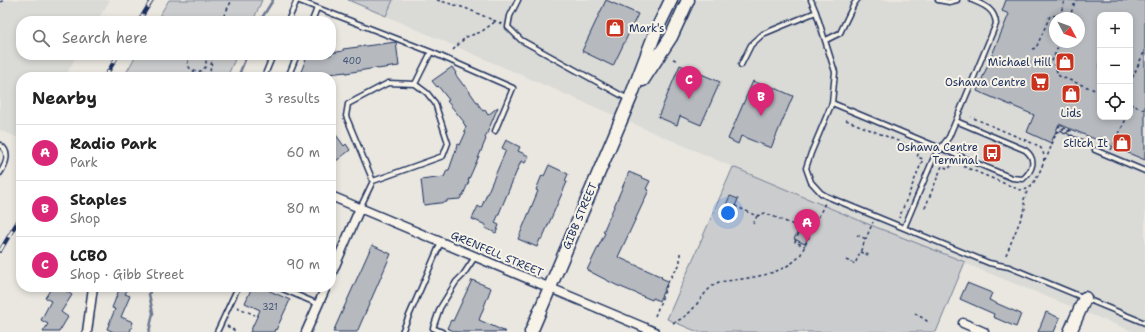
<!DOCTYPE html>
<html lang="en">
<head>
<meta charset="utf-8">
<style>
	:root { --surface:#fff; --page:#f2f2f2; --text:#222; --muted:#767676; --line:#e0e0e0; --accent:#db2777 }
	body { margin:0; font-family:"Shantell Sans",sans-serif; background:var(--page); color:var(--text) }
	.controls { position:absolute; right:12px; top:12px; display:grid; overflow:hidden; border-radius:8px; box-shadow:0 2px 6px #0003 }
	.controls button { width:36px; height:36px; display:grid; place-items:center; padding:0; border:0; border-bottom:1px solid var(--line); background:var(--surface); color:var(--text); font:20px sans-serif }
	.compass { position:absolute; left:1049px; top:12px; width:36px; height:36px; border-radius:50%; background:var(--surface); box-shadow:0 2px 6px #0003; rotate:131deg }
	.you { position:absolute; left:728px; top:213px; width:14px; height:14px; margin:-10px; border:3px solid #fff; border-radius:50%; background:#1a73e8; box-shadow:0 0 0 6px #1a73e833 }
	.badge { display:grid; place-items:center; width:26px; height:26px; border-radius:50%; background:var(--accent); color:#fff; font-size:13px; font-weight:700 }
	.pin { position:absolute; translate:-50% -33px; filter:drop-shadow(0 1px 2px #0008) }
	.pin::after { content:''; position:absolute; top:21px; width:14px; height:12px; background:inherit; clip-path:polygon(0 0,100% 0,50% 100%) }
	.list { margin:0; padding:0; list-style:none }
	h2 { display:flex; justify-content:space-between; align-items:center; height:52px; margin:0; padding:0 16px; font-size:17px }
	h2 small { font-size:13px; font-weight:400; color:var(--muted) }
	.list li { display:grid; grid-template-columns:26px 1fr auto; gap:12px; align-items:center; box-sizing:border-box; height:56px; padding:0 16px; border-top:1px solid var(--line) }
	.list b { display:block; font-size:15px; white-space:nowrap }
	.list p { margin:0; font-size:13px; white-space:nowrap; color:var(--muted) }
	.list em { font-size:13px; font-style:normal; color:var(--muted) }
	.icon { flex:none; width:22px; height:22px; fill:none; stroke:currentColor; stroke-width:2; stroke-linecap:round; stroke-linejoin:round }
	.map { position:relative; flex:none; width:1145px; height:332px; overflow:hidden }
	.search { position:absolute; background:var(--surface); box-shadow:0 2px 6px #0003; left:16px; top:16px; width:320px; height:44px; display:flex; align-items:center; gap:10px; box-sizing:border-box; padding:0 14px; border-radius:16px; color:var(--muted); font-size:15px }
	.panel { position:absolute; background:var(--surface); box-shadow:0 2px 6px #0003; left:16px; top:72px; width:320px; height:220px; border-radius:16px }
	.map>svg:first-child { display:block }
	.built { fill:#dadad6; fill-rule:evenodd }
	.green { fill:#cbcccd; stroke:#737e96 }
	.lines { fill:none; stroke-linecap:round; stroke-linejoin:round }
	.stream { stroke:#6d7892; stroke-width:2.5 }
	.building { fill:#b6babf; stroke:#1b2f5e; fill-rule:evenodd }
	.lane-casing { stroke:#1b2f5e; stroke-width:7 }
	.street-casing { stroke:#1b2f5e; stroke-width:11 }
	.secondary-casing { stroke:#1b2f5e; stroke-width:15 }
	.path { stroke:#1b2f5e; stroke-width:1.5; stroke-dasharray:3 3; stroke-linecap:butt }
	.lane { stroke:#f7f3e8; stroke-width:4 }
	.street { stroke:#f7f3e8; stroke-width:8 }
	.secondary { stroke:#f7f3e8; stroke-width:12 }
	.rail-casing { stroke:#1b2f5e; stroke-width:4 }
	.rail { stroke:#f7f3e8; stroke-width:2.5; stroke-dasharray:8; stroke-linecap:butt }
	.labels { text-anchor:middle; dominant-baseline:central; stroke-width:4; stroke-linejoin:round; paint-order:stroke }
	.number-label { font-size:9px; fill:#425276 }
	.poi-label { font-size:11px; fill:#1b2f5e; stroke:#f7f3e8; text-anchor:end }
	.street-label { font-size:11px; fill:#1b2f5e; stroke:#f7f3e8 }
</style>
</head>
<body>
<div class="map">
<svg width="1145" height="332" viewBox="0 0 1145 332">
	<rect width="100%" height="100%" fill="#eae7e0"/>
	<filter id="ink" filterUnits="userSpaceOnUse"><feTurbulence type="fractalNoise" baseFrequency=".025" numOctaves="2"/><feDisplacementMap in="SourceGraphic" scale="8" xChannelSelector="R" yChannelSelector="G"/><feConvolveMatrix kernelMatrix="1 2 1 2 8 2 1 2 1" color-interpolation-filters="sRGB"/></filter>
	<g filter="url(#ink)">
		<path class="built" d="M0 0H110L97 21H21V55H77L65 77H21V139L0 130Z
			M393 0H1145V332H1134L863 222 733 167 386 16ZM1100 15H1130V117H1100ZM1055 18H1079V42H1055Z"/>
		<path class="green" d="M169 0H262L253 21H156Z
			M348 0H393L386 16Z
			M136 55H237L227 77H124Z
			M733 167 863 222 965 262 936 332H698L667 319Z"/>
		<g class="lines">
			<path class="stream" d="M260 21 273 0
				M238 77 247 55
				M149 332 153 313 149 294 152 287"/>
		</g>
		<path class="building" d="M606 0 638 14 613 66 582 51Z
			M1006 0H1145V160L1059 124 1051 143 1027 132 1034 115 977 91 1009 14 1002 11ZM1100 15H1130V117H1100ZM1055 18H1079V42H1055Z
			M396 42 399 66 377 69 376 68 346 73V72L329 74 330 75 324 77H299L307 56 331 55V53L343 51V49Z
			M680 65 720 82 701 125 680 116 677 125 658 117Z
			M452 67 456 73 455 74 464 86 465 85 483 111 485 110 488 115 498 107 485 138 486 139 479 156 468 181H469L463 195H462L460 199 447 200V202L424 205 421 180 444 177 447 170H449L458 144 460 145 466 132 464 131 466 127 463 122H464L447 101 449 100 438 86 437 87 432 81Z
			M753 81 765 86 766 84 793 96 771 148 741 136 738 144 728 139Z
			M331 128 344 146 346 144 350 150 331 165Z
			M506 140 520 147 518 151 529 156 525 163 521 161 495 223 499 225 496 233 485 228 486 225 472 219 478 206 481 208 506 150 502 148Z
			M549 165 568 174 565 181 567 182 542 239H540L537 247 518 239 538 191 536 190 542 175 544 176Z
			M629 172 650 181 646 189 649 190 618 257 662 277 661 278 668 281 659 301 653 298 652 300 616 285 587 270 605 233 603 232Z
			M730 196 738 199 731 217 722 213Z
			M799 229 810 233 805 244 794 239Z
			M372 245 391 254 357 332H333Z
			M472 280 491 288 479 320 506 332H456L447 328 451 320 453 321Z
			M967 283 992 293 989 300 1021 314 1016 327 993 317 994 314 960 299Z
			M52 287H60L72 295 61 312 68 317 59 332H43L48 324 41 320 51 301 45 298Z
			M120 287H129L125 294 130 296 121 317 133 322 130 332H114L107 329 115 309 112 308Z
			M252 287H261L290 300 276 330 275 329 274 332H250L260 310 245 303Z
			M1046 312 1060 318 1054 332H1038Z"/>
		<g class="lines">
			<g class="lane-casing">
				<path id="lane" d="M518 0 510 16 508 27 521 40 628 99
					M811 0 816 12 835 72 832 103 811 153 806 168 811 182 821 193 826 196 989 263 1009 267 1145 323
					M938 0 949 2 957 0
					M288 21 297 0 431 52 415 84
					M312 21 317 8
					M826 40 840 33 854 4 857 0
					M431 52 513 88 495 131
					M741 65 751 45 763 34 816 12
					M264 77 273 55
					M288 77 297 55
					M832 103 1012 178 1023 179C1033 170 1037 159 1025 150L956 121
					M0 145C11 152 6 164 0 173
					M1095 150 1145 171
					M360 208 373 181 443 156 448 143 435 103 427 93 415 84 388 83 348 104 346 116 373 181
					M904 228 934 157 949 137 996 24C995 9 984 5 972 0
					M278 287 318 304
					M217 332 238 287
					M402 332 441 242
					M442 332 433 328 440 308 456 282 463 275 475 257"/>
			</g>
			<g class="street-casing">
				<path id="street" d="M331 196 655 332
					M331 275 360 208
					M963 323 984 332
					M87 332 93 287
					M306 332 326 287"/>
			</g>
			<g class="secondary-casing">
				<path id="secondary" d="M643 80 671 37 688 0
					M531 332 630 99 656 31 671 0
					M1070 332 1085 298"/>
			</g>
			<path class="path" d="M437 0 465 8 502 24
				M0 2 5 0
				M1069 18 1076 0
				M221 21 232 0
				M1060 42 1052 61 1059 76 1100 92
				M1032 49 1036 48 1050 16 1060 15 1065 0
				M453 50 466 37 481 32 496 21
				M191 55C181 67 198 79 206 66V59L203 55
				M673 59 676 60
				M209 77 213 55
				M1130 83 1145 50
				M1130 104 1145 110
				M1130 110 1132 105
				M846 120 920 150 917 157 923 159 899 218
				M1057 131 1093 143
				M1111 150 1127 117
				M1044 160 1047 157 1059 126 1072 131 1071 132 1061 128 1060 130 1078 138
				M735 206 757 216 753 224 752 223
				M925 208 942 166 949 169 953 162 1020 190 1028 189C1034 185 1044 165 1044 158 1044 153 1042 149 1039 146L971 117
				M757 216 765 213 801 228 795 242 805 246
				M857 235 866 239
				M860 252 871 256
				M1006 255 1026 206 1023 202 1028 189
				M846 260 855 264 873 222
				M237 307 255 315
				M915 313 930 323
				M655 316 669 280 680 264V251
				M673 323C679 320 685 317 690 312 700 302 706 288 719 282 747 278 779 277 800 256L825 203
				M227 326 237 332"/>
			<use href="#lane" class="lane"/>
			<use href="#street" class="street"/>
			<use href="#secondary" class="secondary"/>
			<g class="rail-casing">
				<path id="rail" d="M139 21 152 0
					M105 77 118 55
					M0 251 21 216"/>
			</g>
			<use href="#rail" class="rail"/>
		</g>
	</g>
	<defs>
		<g id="shop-square" transform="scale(1)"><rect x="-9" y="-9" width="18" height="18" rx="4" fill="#c8321e" stroke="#f7f3e8"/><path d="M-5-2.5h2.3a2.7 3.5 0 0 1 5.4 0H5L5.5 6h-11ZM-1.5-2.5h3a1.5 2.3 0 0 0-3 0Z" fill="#fff"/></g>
		<g id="supermarket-square" transform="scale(1)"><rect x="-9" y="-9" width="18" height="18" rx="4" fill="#c8321e" stroke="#f7f3e8"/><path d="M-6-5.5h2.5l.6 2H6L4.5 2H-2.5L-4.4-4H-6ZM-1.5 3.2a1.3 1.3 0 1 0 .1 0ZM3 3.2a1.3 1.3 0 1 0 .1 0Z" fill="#fff"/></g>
		<g id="bus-square" transform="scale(1)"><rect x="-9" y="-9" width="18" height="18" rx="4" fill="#c8321e" stroke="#f7f3e8"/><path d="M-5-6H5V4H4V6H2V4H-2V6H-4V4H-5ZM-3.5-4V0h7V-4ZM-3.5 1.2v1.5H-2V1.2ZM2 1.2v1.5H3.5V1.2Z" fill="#fff"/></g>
	</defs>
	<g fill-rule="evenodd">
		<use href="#shop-square" x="615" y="28"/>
		<use href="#shop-square" x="1065" y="62"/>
		<use href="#supermarket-square" x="1040" y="82"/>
		<use href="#shop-square" x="1071" y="94"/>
		<use href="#shop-square" x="1122" y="143"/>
		<use href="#bus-square" x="992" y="153"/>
	</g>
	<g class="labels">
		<g class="number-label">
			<text x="352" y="61">400</text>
			<text x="270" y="307">321</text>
		</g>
		<g class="poi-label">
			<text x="629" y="28" text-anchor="start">Mark's</text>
			<text x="1051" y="62">Michael Hill</text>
			<text x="1026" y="82">Oshawa Centre</text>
			<text x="1071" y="113" text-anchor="middle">Lids</text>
			<text x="1108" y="143">Stitch It</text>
			<text x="978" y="147">Oshawa Centre<tspan x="978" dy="13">Terminal</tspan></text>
		</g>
		<g class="street-label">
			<text transform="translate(580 216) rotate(-67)">GIBB STREET</text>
			<text transform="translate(497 254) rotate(23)">GRENFELL STREET</text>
		</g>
	</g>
</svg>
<div class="controls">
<button>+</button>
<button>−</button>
<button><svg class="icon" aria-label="locate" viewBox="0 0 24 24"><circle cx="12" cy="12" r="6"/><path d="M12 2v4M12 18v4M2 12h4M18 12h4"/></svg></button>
</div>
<svg class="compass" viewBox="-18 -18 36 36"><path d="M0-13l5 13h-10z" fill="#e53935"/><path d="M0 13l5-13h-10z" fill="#767676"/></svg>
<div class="you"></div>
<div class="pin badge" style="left:807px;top:242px">A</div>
<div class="pin badge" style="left:761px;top:116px">B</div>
<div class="pin badge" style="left:689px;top:99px">C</div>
<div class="search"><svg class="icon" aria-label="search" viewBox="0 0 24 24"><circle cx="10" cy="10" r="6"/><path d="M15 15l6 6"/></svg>Search here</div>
<section class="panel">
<h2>Nearby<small>3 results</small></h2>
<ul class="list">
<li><span class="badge">A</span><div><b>Radio Park</b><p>Park</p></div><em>60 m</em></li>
<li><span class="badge">B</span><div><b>Staples</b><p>Shop</p></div><em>80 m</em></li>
<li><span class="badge">C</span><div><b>LCBO</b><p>Shop · Gibb Street</p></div><em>90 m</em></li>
</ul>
</section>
</div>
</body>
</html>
